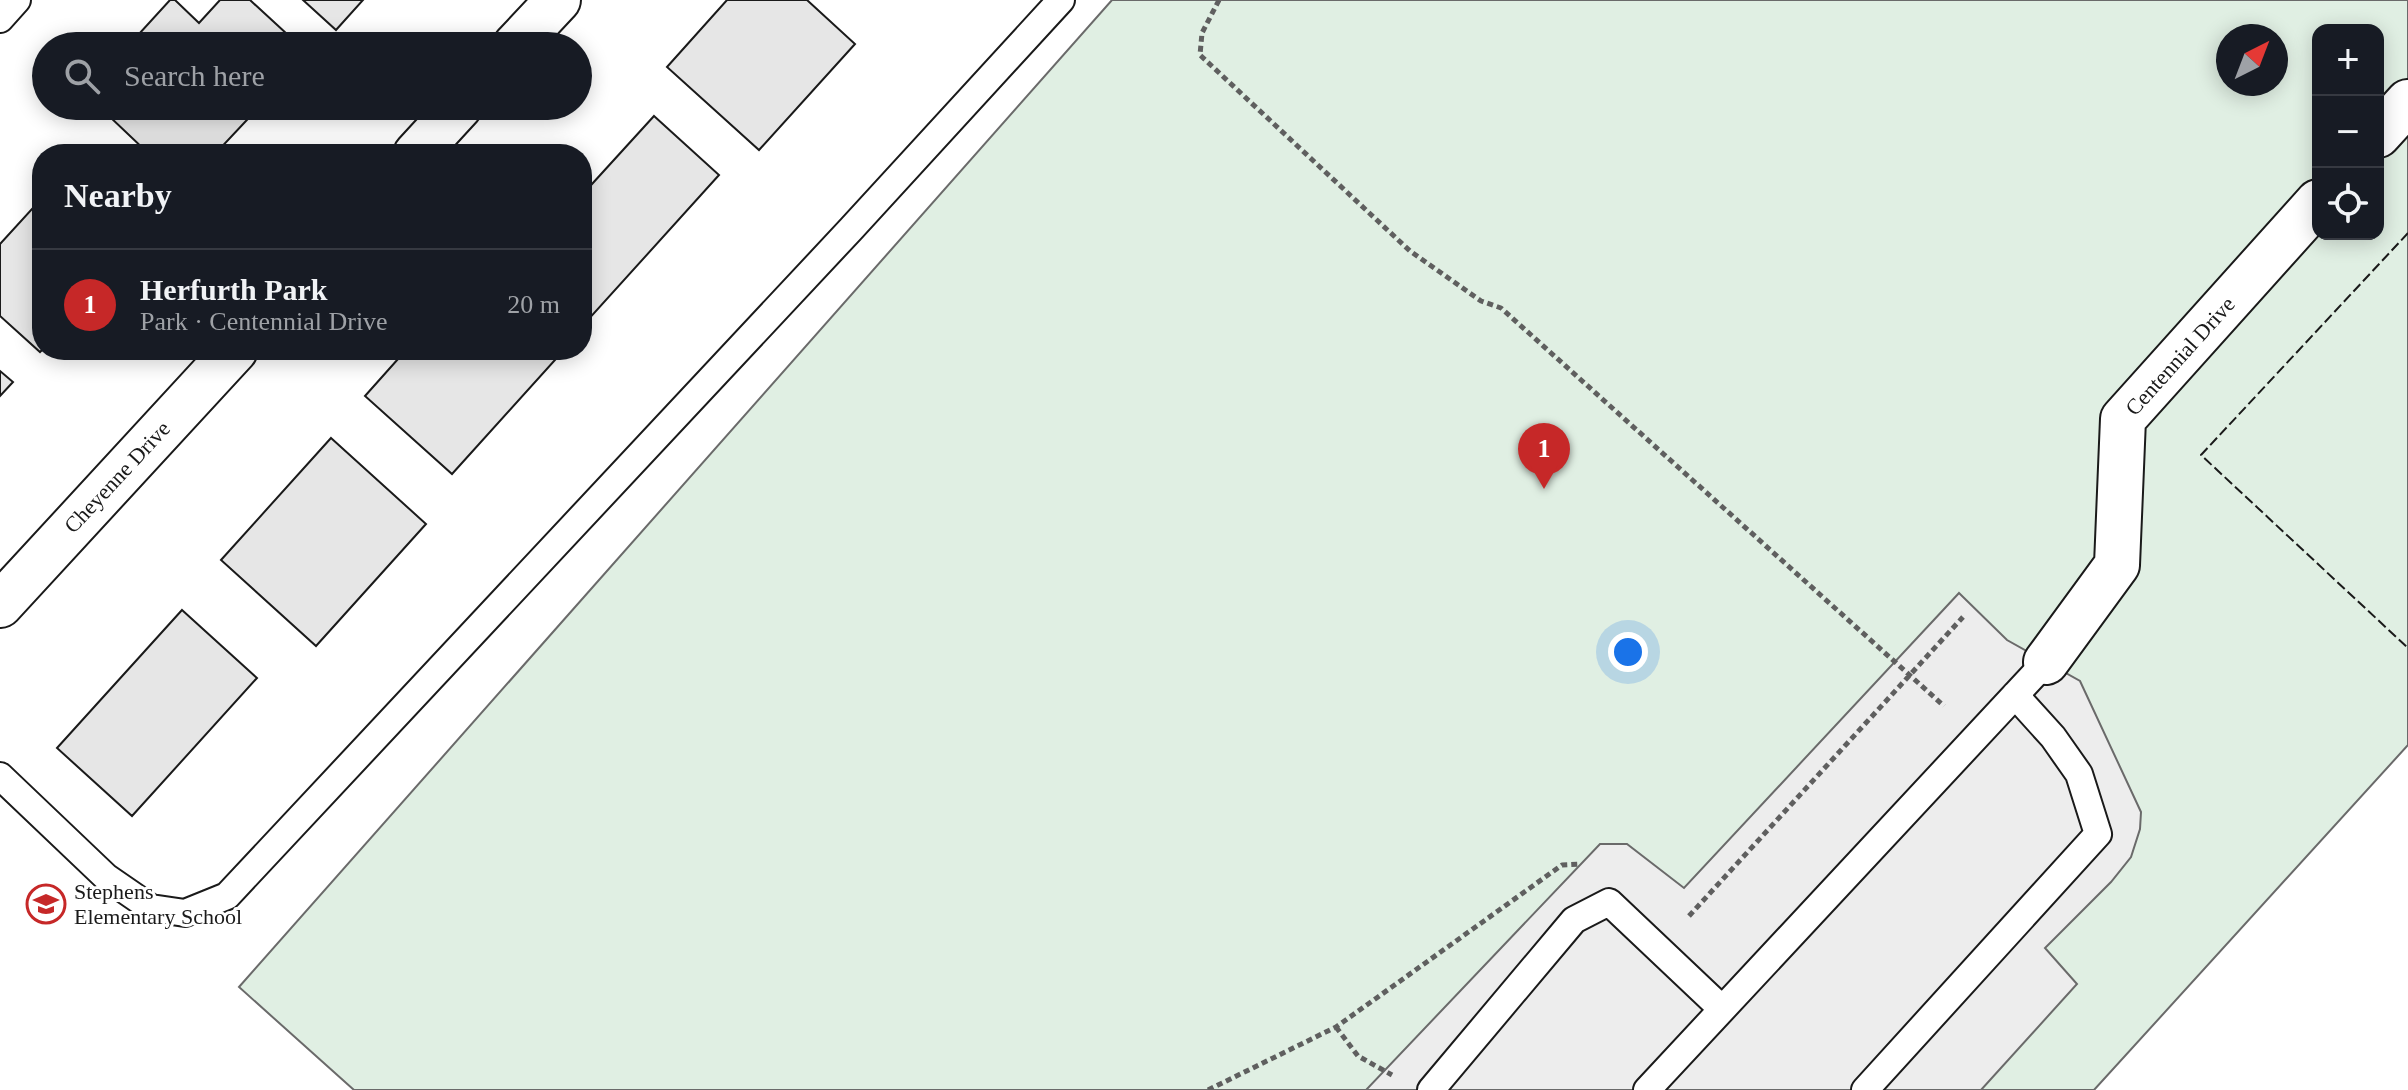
<!DOCTYPE html>
<html lang="en">
<head>
<meta charset="utf-8">
<style>
	:root { --surface:#171b24; --page:#20242c; --text:#f1f3f6; --muted:#9ea1a6; --line:#363941; --accent:#c62828 }
	body { margin:0; font-family:Georgia,serif; background:var(--page); color:var(--text) }
	.controls { position:absolute; right:24px; top:24px; display:grid; overflow:hidden; border-radius:16px; box-shadow:0 4px 20px #0003 }
	.controls button { width:72px; height:72px; display:grid; place-items:center; padding:0; border:0; border-bottom:2px solid var(--line); background:var(--surface); color:var(--text); font:40px sans-serif }
	.compass { position:absolute; left:2216px; top:24px; width:72px; height:72px; border-radius:50%; background:var(--surface); box-shadow:0 4px 20px #0003; rotate:42deg }
	.you { position:absolute; left:1628px; top:652px; width:28px; height:28px; margin:-20px; border:6px solid #fff; border-radius:50%; background:#1a73e8; box-shadow:0 0 0 12px #1a73e833 }
	.badge { display:grid; place-items:center; width:52px; height:52px; border-radius:50%; background:var(--accent); color:#fff; font-size:26px; font-weight:700 }
	.pin { position:absolute; translate:-50% -66px; filter:drop-shadow(0 2px 4px #0008) }
	.pin::after { content:''; position:absolute; top:42px; width:28px; height:24px; background:inherit; clip-path:polygon(0 0,100% 0,50% 100%) }
	.list { margin:0; padding:0; list-style:none }
	h2 { display:flex; justify-content:space-between; align-items:center; height:104px; margin:0; padding:0 32px; font-size:34px }
	h2 small { font-size:26px; font-weight:400; color:var(--muted) }
	.list li { display:grid; grid-template-columns:52px 1fr auto; gap:24px; align-items:center; box-sizing:border-box; height:112px; padding:0 32px; border-top:2px solid var(--line) }
	.list b { display:block; font-size:30px; white-space:nowrap }
	.list p { margin:0; font-size:26px; white-space:nowrap; color:var(--muted) }
	.list em { font-size:26px; font-style:normal; color:var(--muted) }
	.icon { flex:none; width:44px; height:44px; fill:none; stroke:currentColor; stroke-width:2; stroke-linecap:round; stroke-linejoin:round }
	.map { position:relative; flex:none; width:2408px; height:1090px; overflow:hidden }
	.search { position:absolute; background:var(--surface); box-shadow:0 4px 20px #0003; left:32px; top:32px; width:560px; height:88px; display:flex; align-items:center; gap:20px; box-sizing:border-box; padding:0 28px; border-radius:44px; color:var(--muted); font-size:30px }
	.panel { position:absolute; background:var(--surface); box-shadow:0 4px 20px #0003; left:32px; top:144px; width:560px; height:216px; border-radius:32px }
	.map>svg:first-child { display:block }
	.green { fill:#e0efe3; stroke:#6a6a6a; stroke-width:2; fill-rule:evenodd }
	.parking { fill:#ededed; stroke:#6a6a6a; stroke-width:2 }
	.building { fill:#e6e6e6; stroke:#1a1a1a; stroke-width:2 }
	.lines { fill:none; stroke-linecap:round; stroke-linejoin:round }
	.lane-casing { stroke:#1a1a1a; stroke-width:30 }
	.street-casing { stroke:#1a1a1a; stroke-width:48 }
	.path { stroke:#5f5f5f; stroke-width:5; stroke-dasharray:6 4; stroke-linecap:butt }
	.lane { stroke:#fff; stroke-width:26 }
	.street { stroke:#fff; stroke-width:44 }
	.fence { stroke:#1a1a1a; stroke-width:2; stroke-dasharray:10 4; stroke-linecap:butt }
	.labels { text-anchor:middle; dominant-baseline:central; stroke-width:6; stroke-linejoin:round; paint-order:stroke }
	.street-label { font-size:22px; fill:#1a1a1a; stroke:#fff }
	.poi-label { font-size:22px; fill:#1a1a1a; stroke:#fff; text-anchor:start }
</style>
</head>
<body>
<div class="map">
<svg width="2408" height="1090" viewBox="0 0 2408 1090">
	<rect width="100%" height="100%" fill="#fff"/>
	<path class="green" d="M1112 0H2408V745L2094 1090H354L239 987ZM2318 30H2378V234H2318ZM2228 36H2276V84H2228Z"/>
	<path class="parking" d="M1959 593 2007 640 2080 681 2141 812 2140 829 2131 857 2111 882 2045 948 2077 984 1981 1090H1366L1600 844H1627L1684 888Z"/>
	<path class="building" d="M170 0H175L199 23 220 0H250L300 46H128Z
		M303 0H363L336 30Z
		M727 0H807L855 44 759 150 667 67Z
		M120 106H260L215 154H149L110 117Z
		M654 116 719 175 587 321 582 317V195Z
		M42 198V350L40 352 0 316V244Z
		M406 350H564L452 474 365 396Z
		M0 371 13 382 0 396Z
		M331 438 426 524 316 646 221 560Z
		M182 610 257 678 132 816 57 748Z"/>
	<g class="lines">
		<g class="lane-casing">
			<path id="lane" d="M0 19 17 0
				M0 776 106 877 151 908 185 913 227 896 851 229 1061 0
				M1431 1090 1574 920 1609 902 1722 1009
				M1647 1090 2046 662
				M1865 1090 2098 834 2079 774 2053 737 2015 695"/>
		</g>
		<g class="street-casing">
			<path id="street" d="M515 46 558 0
				M2378 135 2408 102
				M416 154 460 106
				M0 605 235 350
				M2046 662 2117 565 2123 419 2318 202"/>
		</g>
		<path class="path" d="M1219 0 1202 33 1200 55 1410 251 1481 301 1501 308 1944 706
			M1689 916 1963 617
			M1336 1027 1358 1056 1392 1075
			M1208 1090 1336 1027 1562 865 1580 864"/>
		<use href="#lane" class="lane"/>
		<use href="#street" class="street"/>
		<path class="fence" d="M2408 233 2201 455 2408 648"/>
	</g>
	<defs>
		<g id="school-ring" transform="scale(2)"><circle r="9.5" fill="#fff" stroke="#c62828" stroke-width="1.5"/><path d="M0-5L7-2L0 1L-7-2ZM-4 1L0 2.5L4 1V4Q0 6-4 4Z" fill="#c62828"/></g>
	</defs>
	<g fill-rule="evenodd">
		<use href="#school-ring" x="46" y="904"/>
	</g>
	<g class="labels">
		<g class="street-label">
			<text transform="translate(2180 356) rotate(-48)">Centennial Drive</text>
			<text transform="translate(117 477) rotate(-47)">Cheyenne Drive</text>
		</g>
		<g class="poi-label">
			<text x="74" y="891">Stephens<tspan x="74" dy="25">Elementary School</tspan></text>
		</g>
	</g>
</svg>
<div class="controls">
<button>+</button>
<button>−</button>
<button><svg class="icon" aria-label="locate" viewBox="0 0 24 24"><circle cx="12" cy="12" r="6"/><path d="M12 2v4M12 18v4M2 12h4M18 12h4"/></svg></button>
</div>
<svg class="compass" viewBox="-18 -18 36 36"><path d="M0-13l5 13h-10z" fill="#e53935"/><path d="M0 13l5-13h-10z" fill="#9ea1a6"/></svg>
<div class="you"></div>
<div class="pin badge" style="left:1544px;top:489px">1</div>
<div class="search"><svg class="icon" aria-label="search" viewBox="0 0 24 24"><circle cx="10" cy="10" r="6"/><path d="M15 15l6 6"/></svg>Search here</div>
<section class="panel">
<h2>Nearby<small></small></h2>
<ul class="list">
<li><span class="badge">1</span><div><b>Herfurth Park</b><p>Park · Centennial Drive</p></div><em>20 m</em></li>
</ul>
</section>
</div>
</body>
</html>
